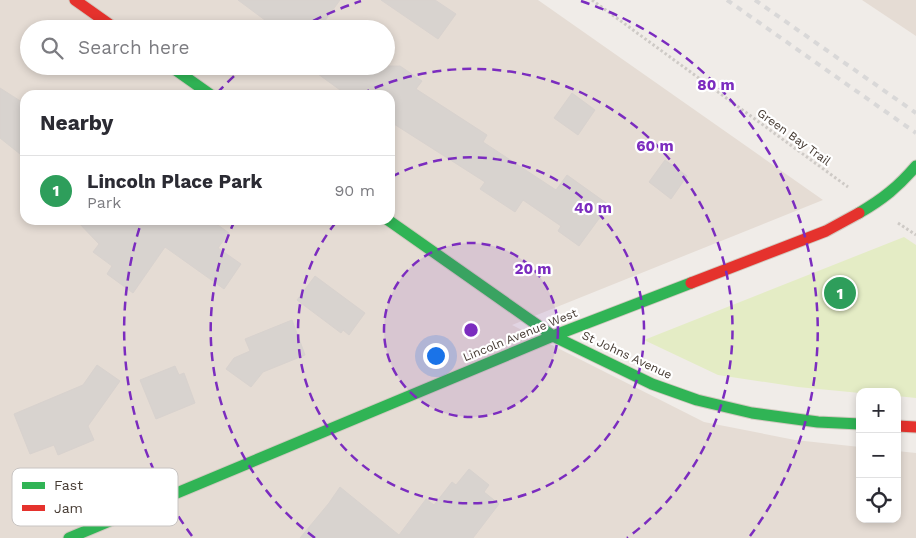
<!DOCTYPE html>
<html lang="en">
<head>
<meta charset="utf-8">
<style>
	:root { --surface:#fff; --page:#f7f7f7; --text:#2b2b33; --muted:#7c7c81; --line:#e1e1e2; --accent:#0b8043 }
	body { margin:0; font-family:"Work Sans",sans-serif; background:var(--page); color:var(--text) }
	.controls { position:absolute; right:15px; bottom:15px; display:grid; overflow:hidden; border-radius:10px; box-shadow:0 2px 8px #0003 }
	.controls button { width:45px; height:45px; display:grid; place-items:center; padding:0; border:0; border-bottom:1px solid var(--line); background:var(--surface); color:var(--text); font:25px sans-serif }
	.you { position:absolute; left:435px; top:355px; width:18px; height:18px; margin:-12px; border:4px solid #fff; border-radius:50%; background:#1a73e8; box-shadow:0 0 0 8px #1a73e833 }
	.badge { display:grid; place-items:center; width:32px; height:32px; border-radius:50%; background:var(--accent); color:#fff; font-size:16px; font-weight:700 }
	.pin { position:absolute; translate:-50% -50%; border:2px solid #fff; box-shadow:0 1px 5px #0006 }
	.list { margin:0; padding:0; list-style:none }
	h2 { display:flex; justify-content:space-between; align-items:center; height:65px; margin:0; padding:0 20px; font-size:21px }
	h2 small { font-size:16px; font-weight:400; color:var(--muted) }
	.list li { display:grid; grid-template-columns:32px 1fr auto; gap:15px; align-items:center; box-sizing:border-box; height:70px; padding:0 20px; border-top:1px solid var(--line) }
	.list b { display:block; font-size:19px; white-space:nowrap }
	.list p { margin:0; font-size:16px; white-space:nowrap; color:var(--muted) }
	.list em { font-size:16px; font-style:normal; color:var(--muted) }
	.icon { flex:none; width:28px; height:28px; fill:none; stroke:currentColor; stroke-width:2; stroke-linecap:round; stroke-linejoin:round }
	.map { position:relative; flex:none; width:916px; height:538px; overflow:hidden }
	.search { position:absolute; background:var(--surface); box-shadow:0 2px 8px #0003; left:20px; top:20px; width:375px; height:55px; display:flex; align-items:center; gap:12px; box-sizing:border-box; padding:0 18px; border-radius:28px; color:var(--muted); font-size:19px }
	.panel { position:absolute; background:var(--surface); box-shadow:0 2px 8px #0003; left:20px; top:90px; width:375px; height:135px; border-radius:15px }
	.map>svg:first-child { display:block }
	.residential { fill:#e5dcd4; fill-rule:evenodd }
	.green { fill:#e4ecc5 }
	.building { fill:#d8d3cf; stroke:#d8d2ce }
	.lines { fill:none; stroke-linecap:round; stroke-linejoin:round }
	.fast-casing { stroke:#d1c9bf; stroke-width:13 }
	.jam-casing { stroke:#d1c9bf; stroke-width:13 }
	.path { stroke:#cecac6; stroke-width:3; stroke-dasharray:2.5 2.5; stroke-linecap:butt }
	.fast { stroke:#30b455; stroke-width:11 }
	.jam { stroke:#e5322d; stroke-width:11 }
	.rail { stroke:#d9d8d8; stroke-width:4; stroke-dasharray:6 6; stroke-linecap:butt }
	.ring { fill:none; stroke:#7b2cbf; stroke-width:2.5; stroke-dasharray:9 6 }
	.labels { text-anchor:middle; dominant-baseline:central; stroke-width:4.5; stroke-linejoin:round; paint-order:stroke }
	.street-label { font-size:12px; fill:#463b33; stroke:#fff }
	.key { fill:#fff; stroke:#c8c4c2; stroke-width:1 }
	.key-label { font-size:14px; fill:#463b33 }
	.centre { fill:#7b2cbf; stroke:#fff; stroke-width:2.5 }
	.ring-label { font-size:15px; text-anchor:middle; font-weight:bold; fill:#7b2cbf; stroke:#fff; stroke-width:4.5; stroke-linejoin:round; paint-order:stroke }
</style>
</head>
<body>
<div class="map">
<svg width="916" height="538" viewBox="0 0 916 538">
	<rect width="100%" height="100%" fill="#f0ece8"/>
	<path class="residential" d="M0 0H538L823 200 512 325 704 422 795 440 860 447V519H897V451L916 453V538H0ZM29 29H386V66H29ZM25 95H390V220H25Z
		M862 0H916V36Z"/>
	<path class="green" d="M904 237 916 245V398L897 396V392L860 393 798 387 718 375 644 340Z"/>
	<path class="building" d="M238 0H340L319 29H277Z
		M381 0H435L456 14 438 39Z
		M307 66H400L422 81 416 89 487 135 483 142 556 190 567 175 609 205 579 246 558 231 561 226 523 200 515 212 480 189 485 182 394 124 390 129V95H347Z
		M0 88 25 104V158L0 138Z
		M572 93 595 110 578 135 554 118Z
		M665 160 687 176 671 199 649 182Z
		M76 220H211L229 233 218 248 241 264 224 289 165 247 133 293 107 274 112 266 93 252 99 244Z
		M315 276 365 313 349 335 343 330 341 333 297 300Z
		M292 320 305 355 263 372 251 387 226 369 234 358 250 351 245 339Z
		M97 365 120 381 88 426 94 440 58 455 54 445 30 454 14 414 83 385Z
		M175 366 179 375 184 373 195 403 156 419 140 380Z
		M469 469 489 485 484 492 499 504 473 538H300L329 503 340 487 399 535 426 499 434 505 452 482 456 485Z"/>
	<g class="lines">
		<g class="fast-casing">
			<path id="fast" d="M170 66 211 95
				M859 213C883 199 898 187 916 166
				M388 220 553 336 652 384 697 400 752 413 818 422 860 424
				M69 538 553 336 691 283"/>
		</g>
		<g class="jam-casing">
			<path id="jam" d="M75 0 116 29
				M691 283 826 231 859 213
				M897 426 916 427"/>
		</g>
		<path class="path" d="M592 0 848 187
			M898 223 916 235"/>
		<use href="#fast" class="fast"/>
		<use href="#jam" class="jam"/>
		<path class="rail" d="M727 0 916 133
			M755 0 916 113"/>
	</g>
	<circle cx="471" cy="330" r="87" fill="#7b2cbf" fill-opacity=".12"/>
	<g class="ring">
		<circle cx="471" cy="330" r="87"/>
		<path d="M391 177A173 173 0 1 1 337 221"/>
		<path d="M315 538A260 260 0 0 1 235 220M361 94A260 260 0 0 1 627 538"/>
		<path d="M192 536A347 347 0 0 1 141 223M217 93A347 347 0 0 1 243 68M300 28A347 347 0 0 1 361 1M581 1A347 347 0 0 1 750 536"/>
	</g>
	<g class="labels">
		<g class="street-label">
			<text transform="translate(794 137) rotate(36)">Green Bay Trail</text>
			<text transform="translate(520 335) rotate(-22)">Lincoln Avenue West</text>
			<text transform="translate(627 355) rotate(25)">St Johns Avenue</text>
		</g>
	</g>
	<rect x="12" y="468" width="166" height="58" rx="8" class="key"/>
	<rect x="22" y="482" width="23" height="7" fill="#30b455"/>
	<rect x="22" y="505" width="23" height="6" fill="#e5322d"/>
	<g class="key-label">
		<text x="54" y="490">Fast</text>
		<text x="54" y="513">Jam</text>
	</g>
	<circle cx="471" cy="330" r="8" class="centre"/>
	<g class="ring-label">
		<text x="716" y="90">80 m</text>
		<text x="655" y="151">60 m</text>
		<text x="593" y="213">40 m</text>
		<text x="533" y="274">20 m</text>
	</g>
</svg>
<div class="controls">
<button>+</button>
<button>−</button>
<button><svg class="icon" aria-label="locate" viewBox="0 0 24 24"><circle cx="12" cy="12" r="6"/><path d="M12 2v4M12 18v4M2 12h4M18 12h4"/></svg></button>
</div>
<div class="you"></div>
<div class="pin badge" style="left:840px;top:293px;background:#2e9e5b">1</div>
<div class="search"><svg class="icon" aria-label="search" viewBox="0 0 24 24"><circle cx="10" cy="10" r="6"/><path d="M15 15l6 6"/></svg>Search here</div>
<section class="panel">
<h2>Nearby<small></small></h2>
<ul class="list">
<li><span class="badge" style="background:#2e9e5b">1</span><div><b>Lincoln Place Park</b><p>Park</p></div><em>90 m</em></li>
</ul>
</section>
</div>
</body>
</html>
